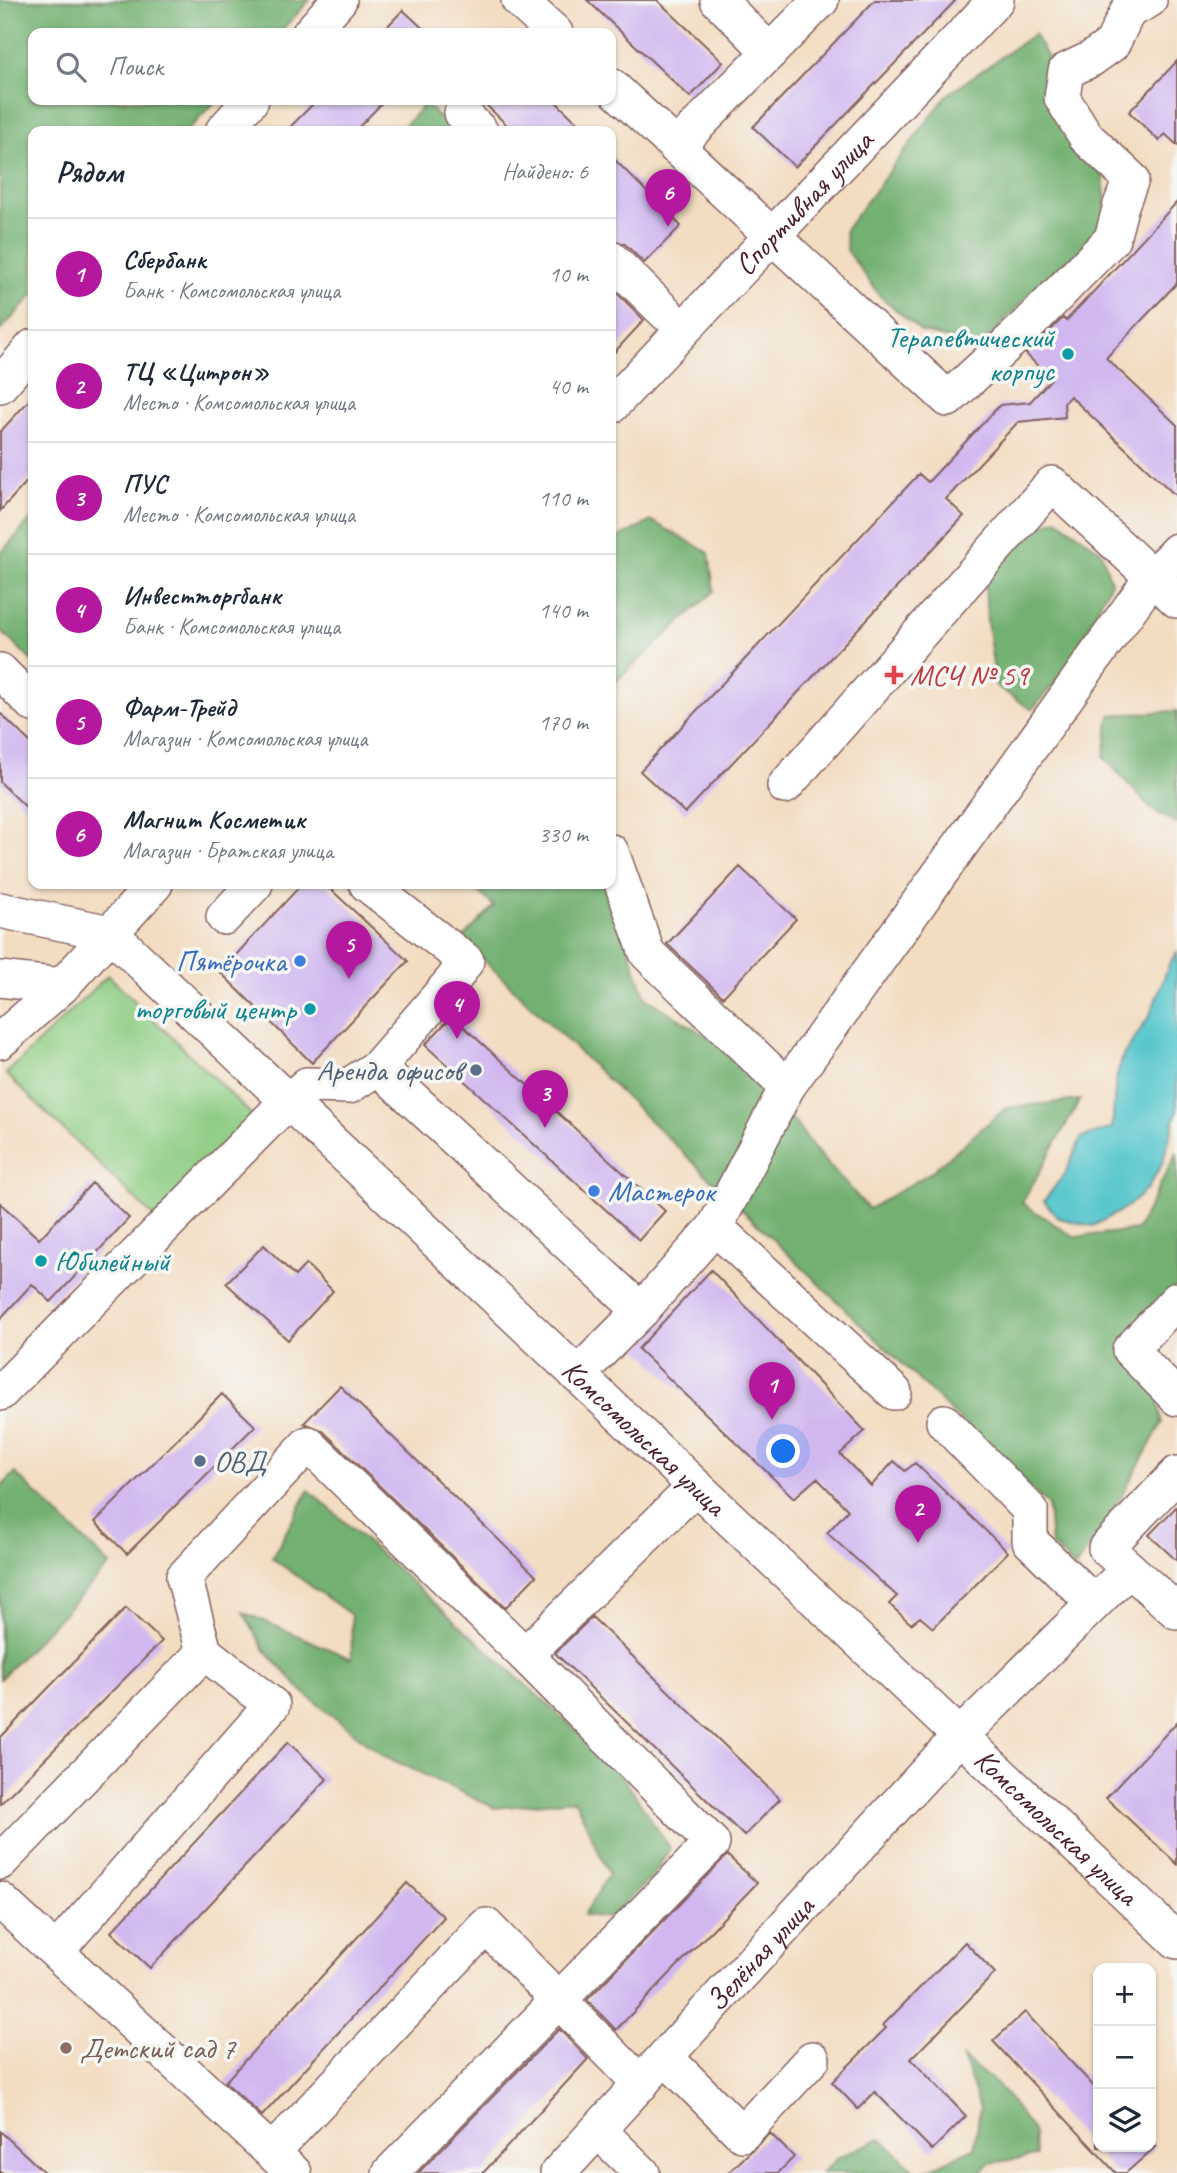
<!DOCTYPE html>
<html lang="ru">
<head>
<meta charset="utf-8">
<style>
	:root { --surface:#fff; --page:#f6f6f7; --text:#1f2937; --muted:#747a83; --line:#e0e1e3; --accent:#b5179e }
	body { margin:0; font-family:Caveat,sans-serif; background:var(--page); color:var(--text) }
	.controls { position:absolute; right:21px; bottom:21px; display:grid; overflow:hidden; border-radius:14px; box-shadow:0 2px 5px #0004 }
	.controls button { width:63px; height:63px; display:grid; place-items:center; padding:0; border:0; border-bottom:2px solid var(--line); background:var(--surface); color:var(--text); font:35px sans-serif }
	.you { position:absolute; left:784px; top:1452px; width:24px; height:24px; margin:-18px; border:5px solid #fff; border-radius:50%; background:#1a73e8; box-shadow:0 0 0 10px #1a73e833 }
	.badge { display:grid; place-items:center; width:46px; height:46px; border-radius:50%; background:var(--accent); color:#fff; font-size:23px; font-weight:700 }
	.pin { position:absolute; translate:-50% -58px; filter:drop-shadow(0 2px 4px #0008) }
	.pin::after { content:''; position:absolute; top:37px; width:24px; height:21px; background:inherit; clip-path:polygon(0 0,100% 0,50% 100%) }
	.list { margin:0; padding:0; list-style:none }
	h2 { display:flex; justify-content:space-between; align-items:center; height:91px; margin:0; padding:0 28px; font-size:30px }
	h2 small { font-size:23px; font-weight:400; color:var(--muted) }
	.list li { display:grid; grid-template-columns:46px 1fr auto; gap:21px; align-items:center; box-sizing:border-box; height:112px; padding:0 28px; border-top:2px solid var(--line) }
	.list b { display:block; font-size:26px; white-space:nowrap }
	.list p { margin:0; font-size:23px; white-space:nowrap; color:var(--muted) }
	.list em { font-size:23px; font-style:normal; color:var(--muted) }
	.icon { flex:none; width:38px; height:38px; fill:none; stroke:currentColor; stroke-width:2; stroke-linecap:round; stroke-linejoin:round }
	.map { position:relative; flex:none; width:1177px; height:2173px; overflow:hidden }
	.search { position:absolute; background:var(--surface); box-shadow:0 2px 5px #0004; left:28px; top:28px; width:588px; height:77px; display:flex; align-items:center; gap:18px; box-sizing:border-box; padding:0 24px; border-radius:14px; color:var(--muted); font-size:26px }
	.panel { position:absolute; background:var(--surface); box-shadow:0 2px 5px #0004; left:28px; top:126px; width:588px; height:763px; border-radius:14px }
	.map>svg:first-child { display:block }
	.green { fill:#8fce84; stroke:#6c7658; stroke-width:2 }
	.forest { fill:#73b172; stroke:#5e684e; stroke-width:2 }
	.water { fill:#59c7cd; stroke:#52737c; stroke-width:2 }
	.building { fill:#d0b7f0 }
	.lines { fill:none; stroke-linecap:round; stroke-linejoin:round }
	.minor-casing { stroke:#856260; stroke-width:38 }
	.minor { stroke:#fff; stroke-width:35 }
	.culture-dot { fill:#0f9aa8; stroke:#f6f6f2; stroke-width:2.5 }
	.health-dot { fill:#e0444e; stroke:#f6f6f2; stroke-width:2.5 }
	.shop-dot { fill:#3f7fe0; stroke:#f6f6f2; stroke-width:2.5 }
	.service-dot { fill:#5c6f8a; stroke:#f6f6f2; stroke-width:2.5 }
	.education-dot { fill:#8d6e63; stroke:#f6f6f2; stroke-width:2.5 }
	.labels { text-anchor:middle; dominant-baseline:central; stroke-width:7; stroke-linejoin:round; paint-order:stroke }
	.street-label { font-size:30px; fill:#4a1f2b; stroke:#f6f6f2 }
	.culture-label { font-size:30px; fill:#0d838f; stroke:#f6f6f2; text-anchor:end }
	.health-label { font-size:30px; fill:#be3a42; stroke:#f6f6f2; text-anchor:start }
	.shop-label { font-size:30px; fill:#366cbe; stroke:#f6f6f2; text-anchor:end }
	.service-label { font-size:30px; fill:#4e5e75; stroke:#f6f6f2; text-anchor:end }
	.education-label { font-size:30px; fill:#785e54; stroke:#f6f6f2; text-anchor:start }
</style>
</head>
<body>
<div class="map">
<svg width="1177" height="2173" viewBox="0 0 1177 2173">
	<rect width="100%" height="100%" fill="#f6f6f2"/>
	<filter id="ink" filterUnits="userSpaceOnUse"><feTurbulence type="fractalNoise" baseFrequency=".0143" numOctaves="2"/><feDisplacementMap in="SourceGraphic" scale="14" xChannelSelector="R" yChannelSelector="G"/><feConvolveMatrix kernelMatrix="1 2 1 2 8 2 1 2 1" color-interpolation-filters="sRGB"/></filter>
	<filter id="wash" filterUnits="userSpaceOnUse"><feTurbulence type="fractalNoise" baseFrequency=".00686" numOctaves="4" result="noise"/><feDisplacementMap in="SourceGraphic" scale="28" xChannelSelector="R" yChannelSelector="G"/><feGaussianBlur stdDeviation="1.57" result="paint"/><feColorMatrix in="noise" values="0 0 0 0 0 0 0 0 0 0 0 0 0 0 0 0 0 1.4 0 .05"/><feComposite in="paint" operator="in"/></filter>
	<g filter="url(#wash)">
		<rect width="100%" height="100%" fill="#f3ddc2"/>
		<path class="green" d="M108 975 255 1118 156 1219 6 1074Z"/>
		<path class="forest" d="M0 0H310L279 33H33V100H217L187 131H33V295L0 331Z
			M1034 34 1054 68 1103 176 1108 226 1035 289 978 348 921 331 881 297 847 251 845 230 947 95Z
			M426 103 450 131H399Z
			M33 517V662L0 630V554Z
			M1057 519 1101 551 1111 582 1070 664 1032 710 996 686 987 622 985 580 1033 528Z
			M652 521 709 553 714 591 611 686V541Z
			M1177 711V824L1151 809 1104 757 1110 715Z
			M470 884H606L646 998 732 1052 758 1074 817 1152 869 1209 931 1172 1006 1108 1080 1100 1022 1203 1074 1237 1137 1230 1177 1152V1292L1139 1339 1154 1376 1162 1423 1102 1531 1075 1567 1051 1545 1048 1505 462 939 494 906Z
			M15 1473 110 1565 0 1679V1488Z
			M309 1490 615 1765 670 1848 653 1876 609 1918 584 1915 609 1874 575 1800 495 1808 382 1755 304 1693 264 1649 243 1612 352 1659 351 1615 272 1558Z
			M963 2058 999 2086 1033 2131 1036 2156 990 2163 981 2173H921L974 2148 980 2108Z
			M881 2138 917 2173H821L839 2157Z"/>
		<path class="water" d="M1177 952V1111L1162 1164 1147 1189 1126 1208 1093 1226 1059 1218 1044 1201 1066 1172 1081 1138 1112 1128 1116 1079 1123 1056 1150 1015 1170 962Z"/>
		<g id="blocks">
			<path class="building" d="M587 0H657L723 62 690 97Z
				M875 0H956L795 167 753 127Z
				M403 10 428 33H381Z
				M1177 61V145L1165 134 1159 141 1129 112Z
				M317 100H385L355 131H286Z
				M481 100H554L586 131H513Z
				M611 156 681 226 644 263 625 244 611 239Z
				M1177 202V283L1106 358 1177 425V497L1070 396 1064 403 1065 417 1018 422 946 499 964 516 685 813 640 771 919 474 928 482 1000 405 1030 402 1051 379 1026 354 1063 318 1066 321Z
				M611 287 644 320 611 356Z
				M33 396V475L0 511V432Z
				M0 713 33 745V814L0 782Z
				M740 867 796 919 723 997 667 944Z
				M302 884H325L408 961 312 1063 220 972Z
				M452 1016 665 1211 639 1240 425 1045Z
				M92 1183 129 1218 51 1302 32 1284 0 1319V1203L39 1239Z
				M264 1245 295 1276 306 1264 333 1291 288 1340 226 1283Z
				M711 1270 865 1431 840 1454 871 1486 894 1461 905 1471 915 1463 1008 1552 933 1628 920 1617 911 1624 889 1604 897 1596 827 1533 848 1510 817 1478 794 1498 638 1349Z
				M340 1386 536 1576 505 1608 322 1430 304 1423Z
				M222 1394 255 1426 127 1554 95 1522Z
				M1177 1506V1561L1149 1535Z
				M126 1608 162 1641 0 1804V1738Z
				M592 1617 780 1799 744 1836 555 1653Z
				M1177 1722V1864L1106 1798Z
				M288 1742 327 1779 150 1968 111 1932Z
				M727 1855 757 1883 616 2030 587 2000Z
				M407 1883 444 1917 262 2116 225 2082Z
				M965 1942 995 1973 911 2059 966 2116 932 2150 875 2092 858 2109 832 2082 886 2028 883 2025Z
				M1025 2012 1098 2091V2147H1155L1126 2173H1116L993 2041Z
				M559 2029 588 2059 483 2173H418Z
				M0 2131 45 2173H0Z
				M770 2133 794 2157 778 2173H728Z"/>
		</g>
	</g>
	<g filter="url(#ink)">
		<use href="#blocks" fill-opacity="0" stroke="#856260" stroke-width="2"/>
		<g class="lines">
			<g class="minor-casing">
				<g id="minor">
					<path d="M519 0 555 33"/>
					<path d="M718 0 770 52"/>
					<path d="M310 33 339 0"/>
					<path d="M611 86 948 399 1028 325 1112 239 1121 205 1131 179 1087 138 1062 98 1066 71 1091 59 1112 44 1128 11 1149 0"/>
					<path d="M462 113 480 131"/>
					<path d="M223 131 251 100"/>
					<path d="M676 147 821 0"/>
					<path d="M611 259 666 313"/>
					<path d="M0 385 33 347"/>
					<path id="s1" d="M611 406 996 0"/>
					<path d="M0 671 33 704"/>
					<path d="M785 786 1052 484 1177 600"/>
					<path d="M611 852 647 953 787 1087"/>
					<path d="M367 884 466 961 453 980 378 1067"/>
					<path id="s2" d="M0 910 110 933 1177 1941"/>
					<path d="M224 917 255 884"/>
					<path d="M0 979 62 986 155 884"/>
					<path d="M0 1041 62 986"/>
					<path d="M715 1227 787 1087 1153 576 1177 551"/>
					<path d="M1177 1300 1130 1350 1177 1398"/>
					<path d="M641 1311 715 1227 894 1392"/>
					<path d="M0 1393 287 1102 307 1085 349 1086 378 1067 641 1311 577 1375"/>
					<path d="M944 1422 1030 1510V1541L1094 1603"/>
					<path d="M1177 1474 1106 1548 1176 1611 1177 1610"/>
					<path d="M0 1862 204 1652 184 1577 308 1444 525 1655 695 1487"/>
					<path d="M0 1900 294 2173"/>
					<path d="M57 1950 272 1705 204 1652"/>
					<path d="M665 2057 742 2134 812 2059"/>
					<path d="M598 2130 642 2173"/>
					<path d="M272 2152 486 1926 641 2084"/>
					<path d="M390 2173 712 1843 525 1655"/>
					<path id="s3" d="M558 2173 960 1736 1129 1569"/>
				</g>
			</g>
			<use href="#minor" class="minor"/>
		</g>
	</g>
	<g class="culture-dot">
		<circle cx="1068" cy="354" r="7"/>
		<circle cx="310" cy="1009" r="7"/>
		<circle cx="41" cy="1261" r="7"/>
	</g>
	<path class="health-dot" d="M890.5 664.5h7v7h7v7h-7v7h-7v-7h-7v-7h7z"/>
	<g class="shop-dot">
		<circle cx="300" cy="961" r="7"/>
		<circle cx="594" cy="1191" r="7"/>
	</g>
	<g class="service-dot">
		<circle cx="476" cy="1070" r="7"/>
		<circle cx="200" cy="1461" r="7"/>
	</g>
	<circle class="education-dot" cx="66" cy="2048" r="7"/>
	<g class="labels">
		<g class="street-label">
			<text stroke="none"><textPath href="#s1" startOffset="280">Спортивная улица</textPath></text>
			<text stroke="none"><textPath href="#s2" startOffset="847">Комсомольская улица</textPath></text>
			<text stroke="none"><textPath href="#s2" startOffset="1414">Комсомольская улица</textPath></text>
			<text stroke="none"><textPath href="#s3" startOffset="298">Зелёная улица</textPath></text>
		</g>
		<g class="culture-label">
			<text x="1054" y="337">Терапевтический<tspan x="1054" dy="34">корпус</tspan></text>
			<text x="296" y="1009">торговый центр</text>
			<text x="55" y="1261" text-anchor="start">Юбилейный</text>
		</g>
		<g class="health-label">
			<text x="910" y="675">МСЧ № 59</text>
		</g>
		<g class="shop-label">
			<text x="286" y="961">Пятёрочка</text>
			<text x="608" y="1191" text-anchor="start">Мастерок</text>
		</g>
		<g class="service-label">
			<text x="462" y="1070">Аренда офисов</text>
			<text x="214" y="1461" text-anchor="start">ОВД</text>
		</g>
		<g class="education-label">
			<text x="80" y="2048">Детский сад 7</text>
		</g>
	</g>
</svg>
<div class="controls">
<button>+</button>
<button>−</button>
<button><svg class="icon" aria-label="layers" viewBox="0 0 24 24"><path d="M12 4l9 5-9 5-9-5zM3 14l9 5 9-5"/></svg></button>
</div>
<div class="you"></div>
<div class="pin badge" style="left:772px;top:1420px">1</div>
<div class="pin badge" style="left:918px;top:1543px">2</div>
<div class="pin badge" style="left:545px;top:1128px">3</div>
<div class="pin badge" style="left:457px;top:1039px">4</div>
<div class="pin badge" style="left:349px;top:979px">5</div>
<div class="pin badge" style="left:668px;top:227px">6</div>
<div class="search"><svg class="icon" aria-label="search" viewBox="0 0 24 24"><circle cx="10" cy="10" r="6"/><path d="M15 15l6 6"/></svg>Поиск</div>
<section class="panel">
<h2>Рядом<small>Найдено: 6</small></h2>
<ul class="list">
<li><span class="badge">1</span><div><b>Сбербанк</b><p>Банк · Комсомольская улица</p></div><em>10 m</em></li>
<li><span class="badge">2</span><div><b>ТЦ «Цитрон»</b><p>Место · Комсомольская улица</p></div><em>40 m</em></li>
<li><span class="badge">3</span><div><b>ПУС</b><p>Место · Комсомольская улица</p></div><em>110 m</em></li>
<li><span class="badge">4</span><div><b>Инвестторгбанк</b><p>Банк · Комсомольская улица</p></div><em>140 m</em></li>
<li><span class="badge">5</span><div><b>Фарм-Трейд</b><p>Магазин · Комсомольская улица</p></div><em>170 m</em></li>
<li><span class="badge">6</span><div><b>Магнит Косметик</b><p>Магазин · Братская улица</p></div><em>330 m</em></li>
</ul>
</section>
</div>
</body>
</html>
